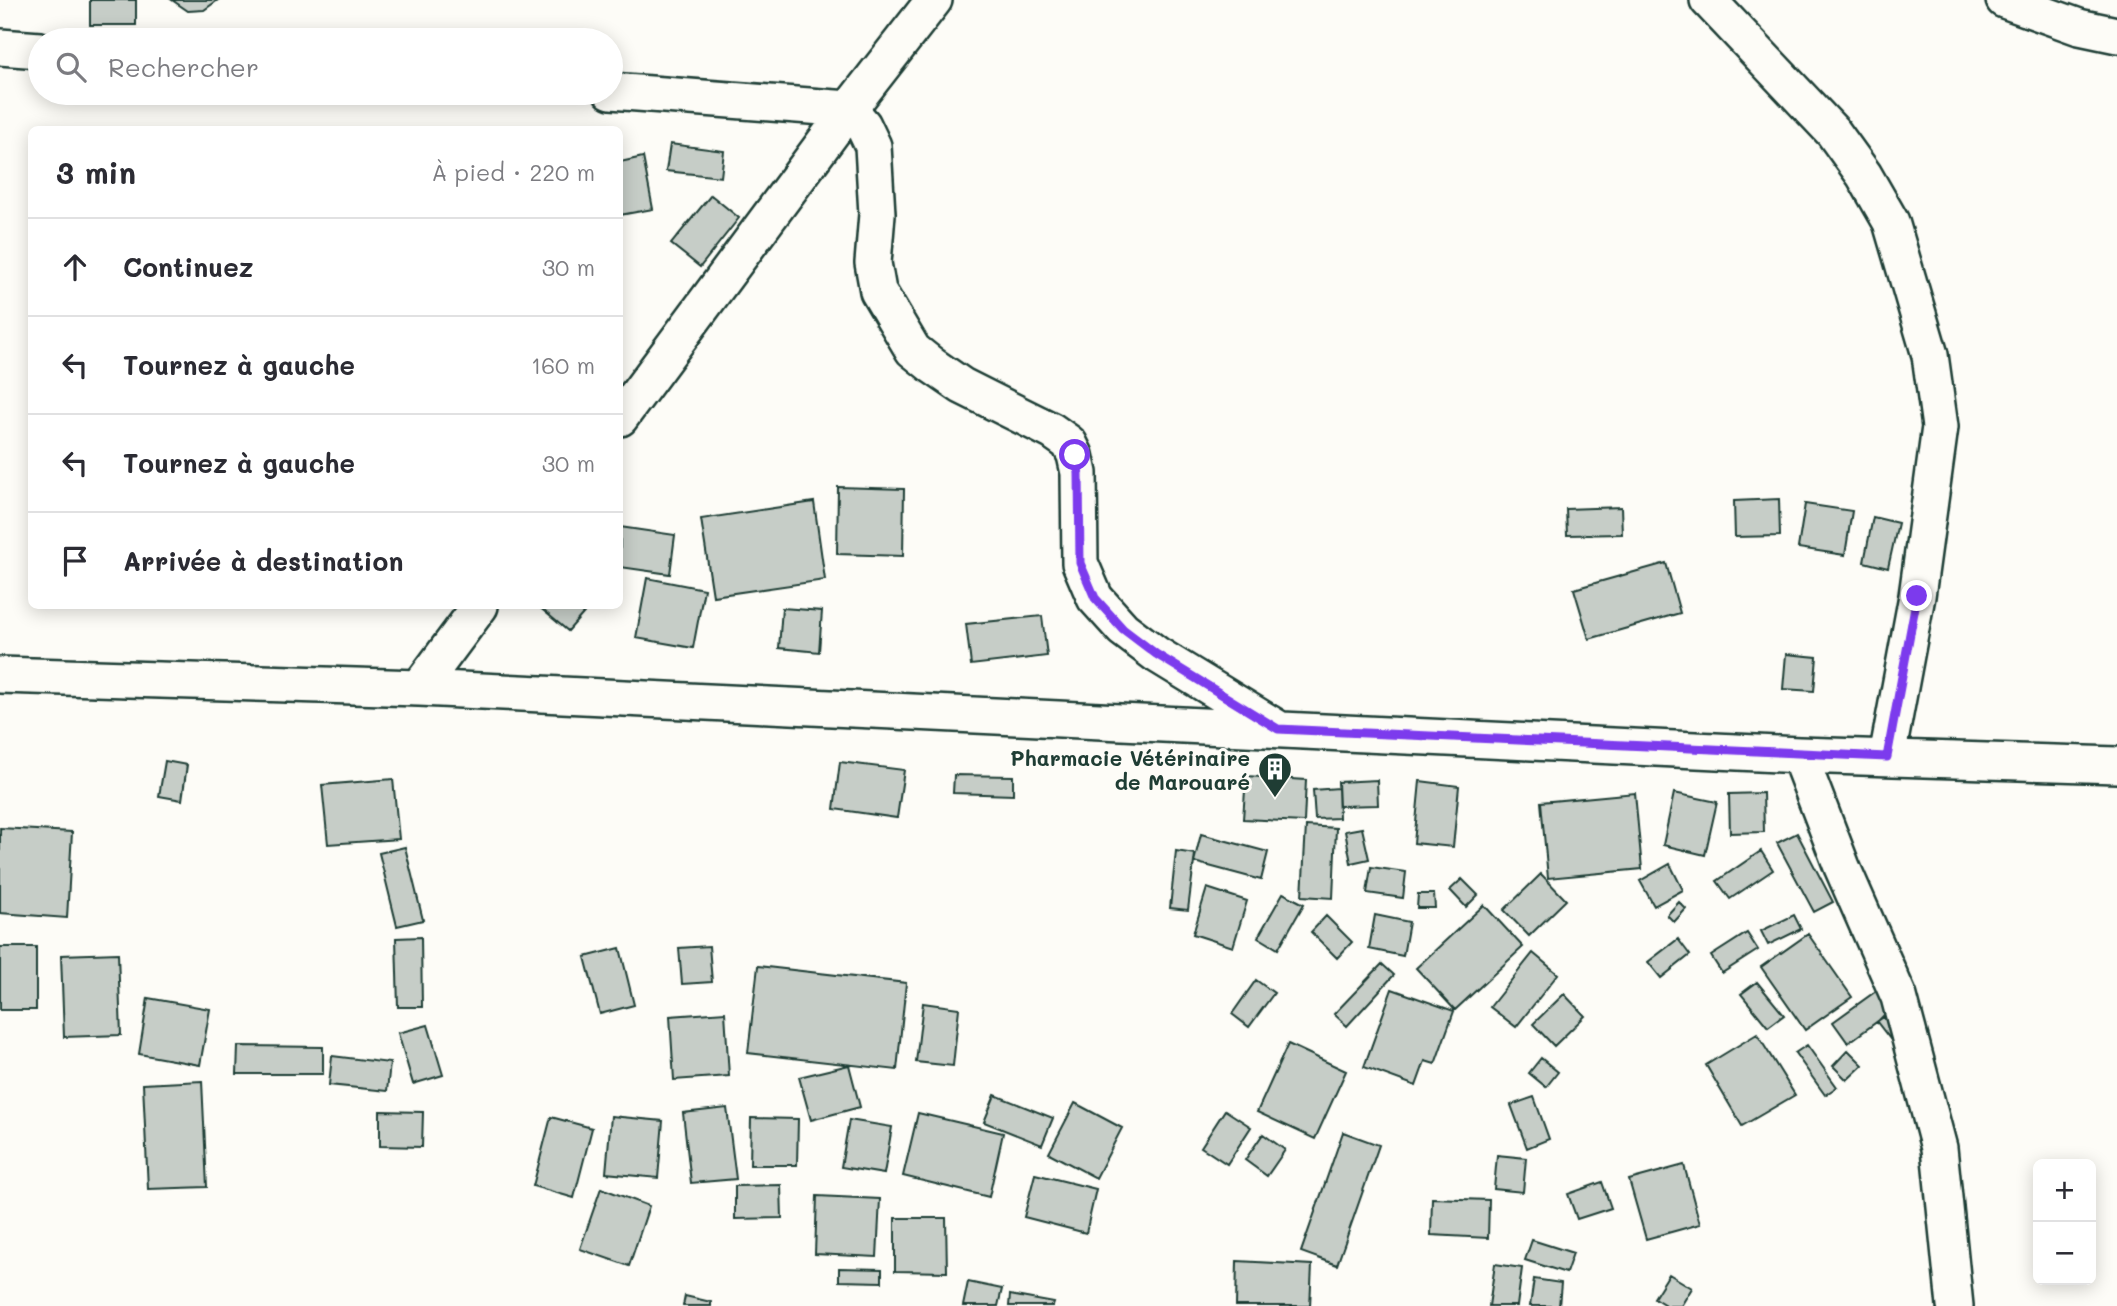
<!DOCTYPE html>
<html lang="fr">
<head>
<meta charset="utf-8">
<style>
	:root { --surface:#fff; --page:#f2f2f3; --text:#2b2b33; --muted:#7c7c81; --line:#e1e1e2 }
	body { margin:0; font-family:Mali,sans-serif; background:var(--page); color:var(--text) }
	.controls { position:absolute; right:21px; bottom:21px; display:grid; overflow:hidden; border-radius:10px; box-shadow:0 4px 18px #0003 }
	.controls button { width:63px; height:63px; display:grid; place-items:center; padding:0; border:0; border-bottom:2px solid var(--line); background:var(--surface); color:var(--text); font:35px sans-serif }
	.stop { position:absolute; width:21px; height:21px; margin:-16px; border:5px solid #7c3aed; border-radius:50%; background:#fff }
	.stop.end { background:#7c3aed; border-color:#fff; box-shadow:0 2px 7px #0008 }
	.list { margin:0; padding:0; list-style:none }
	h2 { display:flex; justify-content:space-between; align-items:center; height:91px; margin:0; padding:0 28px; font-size:30px }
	h2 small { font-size:23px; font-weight:400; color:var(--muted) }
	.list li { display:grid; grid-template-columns:46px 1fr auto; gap:21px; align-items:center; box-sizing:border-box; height:98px; padding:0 28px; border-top:2px solid var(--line) }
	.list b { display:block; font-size:26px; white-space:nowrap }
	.list em { font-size:23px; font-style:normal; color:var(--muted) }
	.icon { flex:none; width:38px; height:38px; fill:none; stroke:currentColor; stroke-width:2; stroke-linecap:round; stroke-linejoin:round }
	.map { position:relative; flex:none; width:2117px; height:1306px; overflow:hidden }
	.search { position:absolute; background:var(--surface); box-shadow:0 4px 18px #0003; left:28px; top:28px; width:595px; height:77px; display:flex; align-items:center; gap:18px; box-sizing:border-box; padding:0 24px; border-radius:38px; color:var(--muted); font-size:26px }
	.panel { position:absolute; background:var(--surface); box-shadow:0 4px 18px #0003; left:28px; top:126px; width:595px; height:483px; border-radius:10px }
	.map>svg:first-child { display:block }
	.building { fill:#c6cdc7; stroke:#1f3d34; stroke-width:2 }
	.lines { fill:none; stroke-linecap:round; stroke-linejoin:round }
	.street-casing { stroke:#1f3d34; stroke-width:40 }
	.street { stroke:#fdfcf7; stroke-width:35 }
	.route { stroke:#7c3aed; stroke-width:9 }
	.labels { text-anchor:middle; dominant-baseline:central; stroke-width:6; stroke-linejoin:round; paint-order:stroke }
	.poi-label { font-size:21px; font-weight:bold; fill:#1f3d34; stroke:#fdfcf7; text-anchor:end }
</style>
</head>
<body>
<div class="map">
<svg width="2117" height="1306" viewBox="0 0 2117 1306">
	<rect width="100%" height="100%" fill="#fdfcf7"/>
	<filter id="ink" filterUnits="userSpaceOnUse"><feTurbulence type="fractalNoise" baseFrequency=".0143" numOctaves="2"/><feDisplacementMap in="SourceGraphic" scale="14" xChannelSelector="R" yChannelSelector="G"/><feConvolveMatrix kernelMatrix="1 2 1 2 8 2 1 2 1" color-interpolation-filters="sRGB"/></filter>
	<g filter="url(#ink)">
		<path class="building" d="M90 0H136V25H90Z
			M172 0H218L204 10 188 11Z
			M670 144 724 151 721 177 666 171Z
			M643 157 653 209 620 215V162Z
			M711 195 739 218 700 267 671 244Z
			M838 487 904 489 903 556 837 554Z
			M1779 499 1780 536 1735 537 1734 501Z
			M814 502 825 580 713 596 701 519Z
			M1805 504 1852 511 1845 555 1798 548Z
			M1621 507 1622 534 1567 535 1566 509Z
			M1873 517 1898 523 1888 568 1864 562Z
			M620 527 675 535 670 574 620 567Z
			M1666 563 1680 613 1589 639 1574 589Z
			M647 578 704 589 693 648 636 638Z
			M538 606H590L568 631Z
			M782 608 822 611 819 652 779 648Z
			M1042 616 1047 656 971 665 966 624Z
			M1786 654 1817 657 1814 691 1783 689Z
			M165 761 187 765 182 800 159 796Z
			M840 762 904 770 897 818 834 809Z
			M954 775 1013 776V795L953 793Z
			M1246 776 1306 780 1304 822 1243 819Z
			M393 779 399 839 328 844 322 785Z
			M1377 780 1378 805 1339 806 1338 782Z
			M1420 781 1459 786 1453 847 1414 843Z
			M1338 788 1339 818 1315 819 1313 790Z
			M1635 793 1642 869 1548 878 1541 802Z
			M1674 793 1717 802 1705 855 1663 845Z
			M1763 793 1764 832 1730 833 1729 794Z
			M1306 826 1336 828 1333 898 1302 896Z
			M0 828 72 832 67 918 0 913Z
			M1362 828 1369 859 1351 863 1345 831Z
			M1797 833 1833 902 1814 912 1777 843Z
			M1201 834 1268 852 1261 880 1194 862Z
			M405 847 423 920 397 926 379 853Z
			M1176 851 1195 854 1188 910 1170 908Z
			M1761 851 1773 870 1730 899 1717 881Z
			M1670 864 1683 890 1654 906 1640 881Z
			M1371 867 1406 872 1403 898 1367 893Z
			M1541 874 1566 900 1529 936 1504 910Z
			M1462 879 1478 895 1466 907 1450 890Z
			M1207 888 1247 901 1233 947 1193 934Z
			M1283 893 1304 904 1278 949 1258 937Z
			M1418 894H1434L1435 908H1417Z
			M1679 902 1686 909 1674 922 1667 915Z
			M1484 905 1523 947 1455 1010 1416 968Z
			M1375 915 1409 922 1403 956 1369 949Z
			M1794 915 1801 929 1768 945 1761 931Z
			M1326 916 1352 942 1337 958 1311 932Z
			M1747 933 1758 950 1722 973 1711 956Z
			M1808 934 1852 997 1805 1030 1761 967Z
			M421 937 422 1007H398L396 938Z
			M1678 939 1690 955 1661 978 1648 962Z
			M709 946 712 982 682 984 679 948Z
			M0 947H36V1010H0Z
			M620 948 634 1005 600 1014 585 957Z
			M118 953 121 1035 64 1037 61 955Z
			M1533 953 1558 974 1516 1027 1490 1007Z
			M1382 964 1394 975 1347 1026 1334 1014Z
			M758 966 906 983 897 1070 748 1053Z
			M1256 980 1274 993 1249 1027 1232 1014Z
			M1757 982 1784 1015 1768 1027 1741 994Z
			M1392 989 1454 1011 1435 1064 1425 1061 1416 1086 1364 1067Z
			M1879 989 1894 1009 1848 1043 1833 1022Z
			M1564 994 1585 1016 1554 1046 1533 1024Z
			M148 998 210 1009 200 1065 139 1054Z
			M923 1003 959 1008 953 1066 916 1062Z
			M725 1012 729 1076 674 1080 670 1016Z
			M1883 1016 1904 1042 1897 1048 1877 1022Z
			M428 1025 443 1075 413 1084 398 1033Z
			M1757 1034 1795 1095 1742 1126 1706 1065Z
			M1288 1044 1346 1071 1315 1139 1257 1112Z
			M1807 1045 1837 1087 1825 1095 1795 1053Z
			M238 1046 323 1047V1074H237Z
			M1848 1050 1863 1065 1847 1080 1833 1066Z
			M332 1056 390 1063 387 1091 329 1085Z
			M1541 1058 1558 1072 1546 1087 1529 1073Z
			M849 1065 860 1107 811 1120 799 1077Z
			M202 1081 207 1187 148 1189 143 1084Z
			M995 1095 1053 1118 1042 1145 984 1122Z
			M1534 1097 1549 1139 1527 1148 1511 1105Z
			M1075 1103 1122 1128 1096 1178 1049 1153Z
			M727 1108 736 1179 691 1183 683 1113Z
			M1225 1110 1251 1127 1227 1164 1201 1147Z
			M380 1111 423 1112 422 1147 380 1146Z
			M918 1113 1003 1133 989 1197 903 1176Z
			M611 1116 663 1121 658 1178 606 1173Z
			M551 1117 592 1128 574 1198 533 1186Z
			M751 1118 798 1119 797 1165H750Z
			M849 1120 892 1127 884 1174 841 1167Z
			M1343 1132 1379 1145 1337 1265 1301 1252Z
			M1263 1134 1285 1150 1267 1176 1245 1160Z
			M1497 1155 1526 1158 1523 1192 1494 1189Z
			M1684 1165 1700 1224 1646 1239 1629 1180Z
			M1035 1174 1096 1189 1086 1233 1024 1217Z
			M1602 1182 1611 1208 1577 1219 1568 1194Z
			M781 1185 782 1218 735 1219V1186Z
			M601 1188 649 1206 629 1266 580 1249Z
			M817 1196 880 1199 877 1257 815 1254Z
			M1432 1198 1489 1200 1488 1238 1431 1235Z
			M895 1218H946L947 1272 895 1271Z
			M1532 1240 1573 1253 1566 1273 1525 1260Z
			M1237 1261 1312 1265 1310 1306H1236Z
			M1495 1264 1522 1268 1517 1306H1489Z
			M839 1268 882 1269V1282L839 1281Z
			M1669 1274 1692 1288 1681 1306H1667L1654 1298Z
			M1534 1279 1561 1283 1559 1306H1530Z
			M968 1282 1002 1289 998 1306H963Z
			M1010 1295 1054 1303 1053 1306H1009Z
			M685 1296 711 1302V1306H683Z"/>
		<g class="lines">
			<g class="street-casing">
				<path id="street" d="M1708 0 1833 132 1864 175 1891 222 1930 355 1940 427 1917 596 1887 757
					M2004 0 2079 27 2117 35
					M0 47 40 50
					M611 91 849 109 934 0
					M620 418 849 109 863 125 873 146 877 214 873 263 878 291 913 350 933 366 962 386 1052 431 1069 443 1075 455 1079 473 1080 563 1095 598 1123 629 1156 654 1277 728
					M0 675 419 688 1799 755 2117 765
					M419 688 480 606
					M1799 755 1842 867 1899 997 1939 1148 1955 1306"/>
			</g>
			<use href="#street" class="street"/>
		</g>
	</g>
	<g class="lines" filter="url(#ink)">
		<path class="route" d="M1075 455 1079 473 1080 563 1095 598 1123 629 1156 654 1278 729 1887 757 1917 596"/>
	</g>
	<defs>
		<g id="building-pin" transform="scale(1.75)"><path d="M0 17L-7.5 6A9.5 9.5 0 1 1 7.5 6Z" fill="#1f3d34" stroke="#fdfcf7"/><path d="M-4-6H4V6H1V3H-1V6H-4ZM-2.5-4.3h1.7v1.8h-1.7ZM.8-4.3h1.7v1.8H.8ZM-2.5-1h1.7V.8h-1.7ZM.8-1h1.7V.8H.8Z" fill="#fff"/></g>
	</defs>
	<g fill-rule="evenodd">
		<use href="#building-pin" x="1275" y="769"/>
	</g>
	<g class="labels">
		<g class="poi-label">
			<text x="1250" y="757">Pharmacie Vétérinaire<tspan x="1250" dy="24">de Marouaré</tspan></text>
		</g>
	</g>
</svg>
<div class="controls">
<button>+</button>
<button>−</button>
</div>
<div class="stop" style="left:1075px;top:455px"></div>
<div class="stop end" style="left:1917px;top:596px"></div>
<div class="search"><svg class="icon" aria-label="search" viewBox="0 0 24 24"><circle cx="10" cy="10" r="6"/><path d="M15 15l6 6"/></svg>Rechercher</div>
<section class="panel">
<h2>3 min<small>À pied · 220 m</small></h2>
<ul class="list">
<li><svg class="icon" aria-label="ahead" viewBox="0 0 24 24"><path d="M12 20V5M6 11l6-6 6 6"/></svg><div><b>Continuez</b></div><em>30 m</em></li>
<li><svg class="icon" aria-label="left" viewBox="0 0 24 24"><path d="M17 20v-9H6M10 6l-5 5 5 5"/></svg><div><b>Tournez à gauche</b></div><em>160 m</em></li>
<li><svg class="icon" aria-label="left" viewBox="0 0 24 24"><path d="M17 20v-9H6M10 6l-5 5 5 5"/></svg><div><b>Tournez à gauche</b></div><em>30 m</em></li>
<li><svg class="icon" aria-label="arrive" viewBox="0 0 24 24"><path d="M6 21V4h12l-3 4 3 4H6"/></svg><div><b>Arrivée à destination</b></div></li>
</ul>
</section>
</div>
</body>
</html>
